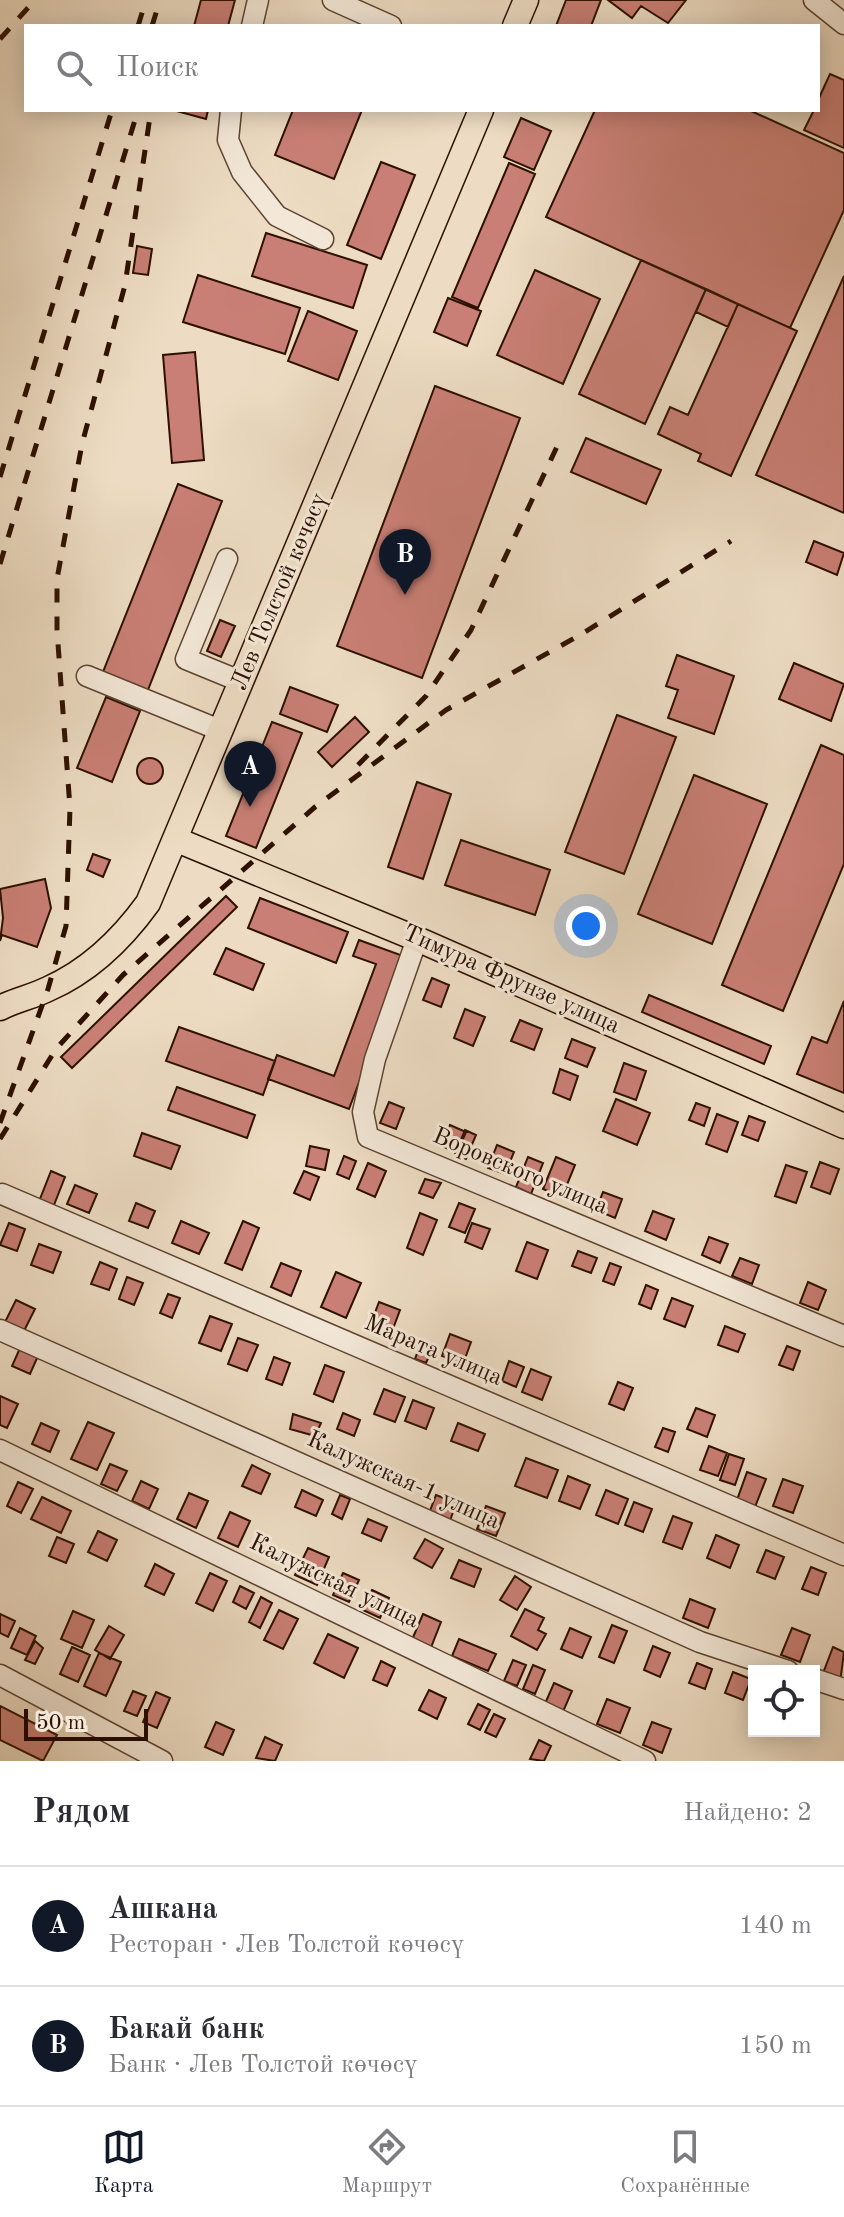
<!DOCTYPE html>
<html lang="ru">
<head>
<meta charset="utf-8">
<style>
	:root { --surface:#fff; --page:#f2f2f3; --text:#2b2b33; --muted:#7c7c81; --line:#e1e1e2; --accent:#111827 }
	body { margin:0; font-family:"Old Standard TT",serif; background:var(--page); color:var(--text) }
	.controls { position:absolute; right:24px; bottom:24px; display:grid; overflow:hidden; border-radius:0px; box-shadow:0 4px 20px #0003 }
	.controls button { width:72px; height:72px; display:grid; place-items:center; padding:0; border:0; border-bottom:2px solid var(--line); background:var(--surface); color:var(--text); font:40px sans-serif }
	.scale { position:absolute; left:24px; bottom:20px; width:124px; box-sizing:border-box; padding-left:8px; border:4px solid #2d1000; border-top:0; font-size:22px; line-height:28px; white-space:nowrap; color:#2d1000; -webkit-text-stroke:6px #f3e8d8; paint-order:stroke }
	.you { position:absolute; left:586px; top:926px; width:28px; height:28px; margin:-20px; border:6px solid #fff; border-radius:50%; background:#1a73e8; box-shadow:0 0 0 12px #1a73e833 }
	.badge { display:grid; place-items:center; width:52px; height:52px; border-radius:50%; background:var(--accent); color:#fff; font-size:26px; font-weight:700 }
	.pin { position:absolute; translate:-50% -66px; filter:drop-shadow(0 2px 4px #0008) }
	.pin::after { content:''; position:absolute; top:42px; width:28px; height:24px; background:inherit; clip-path:polygon(0 0,100% 0,50% 100%) }
	.list { margin:0; padding:0; list-style:none }
	h2 { display:flex; justify-content:space-between; align-items:center; height:104px; margin:0; padding:0 32px; font-size:34px }
	h2 small { font-size:26px; font-weight:400; color:var(--muted) }
	.list li { display:grid; grid-template-columns:52px 1fr auto; gap:24px; align-items:center; box-sizing:border-box; height:120px; padding:0 32px; border-top:2px solid var(--line) }
	.list b { display:block; font-size:30px; white-space:nowrap }
	.list p { margin:0; font-size:26px; white-space:nowrap; color:var(--muted) }
	.list em { font-size:26px; font-style:normal; color:var(--muted) }
	.icon { flex:none; width:44px; height:44px; fill:none; stroke:currentColor; stroke-width:2; stroke-linecap:round; stroke-linejoin:round }
	.map { position:relative; flex:none; width:844px; height:1761px; overflow:hidden }
	.search { position:absolute; background:var(--surface); box-shadow:0 4px 20px #0003; left:24px; right:24px; top:24px; height:88px; display:flex; align-items:center; gap:20px; box-sizing:border-box; padding:0 28px; border-radius:0px; color:var(--muted); font-size:30px }
	.sheet { height:344px; background:var(--surface) }
	nav { display:flex; justify-content:space-around; align-items:center; box-sizing:border-box; height:112px; border-top:2px solid var(--line); background:var(--surface); font-size:22px; color:var(--muted) }
	nav a { display:grid; justify-items:center; gap:4px }
	nav .on { color:var(--accent) }
	.map>svg:first-child { display:block }
	.building { fill:#c97f75; stroke:#2d1000; stroke-width:2 }
	.lines { fill:none; stroke-linecap:round; stroke-linejoin:round }
	.minor-casing { stroke:#5d4331; stroke-width:23 }
	.major-casing { stroke:#2d1000; stroke-width:27 }
	.minor { stroke:#f3e8d8; stroke-width:20 }
	.major { stroke:#eddcc3; stroke-width:24 }
	.rail { stroke:#2d1000; stroke-width:5; stroke-dasharray:14 14; stroke-linecap:butt }
	.labels { text-anchor:middle; dominant-baseline:central; stroke-width:6; stroke-linejoin:round; paint-order:stroke }
	.street-label { font-size:24px; fill:#2d1000; stroke:#f3e8d8 }
</style>
</head>
<body>
<div class="map">
<svg width="844" height="1761" viewBox="0 0 844 1761">
	<rect width="100%" height="100%" fill="#eddcc3"/>
	<filter id="stains"><feTurbulence type="fractalNoise" baseFrequency=".0025" numOctaves="4"/><feColorMatrix values="0 0 0 0 .2 0 0 0 0 .09 0 0 0 0 .02 0 0 0 .5 -.17"/></filter>
	<radialGradient id="worn" r=".72"><stop offset=".6" stop-color="#630" stop-opacity="0"/><stop offset="1" stop-color="#630" stop-opacity=".3"/></radialGradient>
	<path class="building" d="M201 0H235L228 26H194Z
		M566 0H601L591 26H556Z
		M608 0H686L668 23 641 6 632 18Z
		M830 74 844 80V148L804 130 814 110H818V100Z
		M173 110H208L206 119Z
		M293 110H362L334 179 275 155Z
		M595 110H749L844 153V210L790 328 546 217Z
		M521 118 551 131 534 170 504 157Z
		M381 162 415 175 381 259 347 245Z
		M509 163 535 174 478 308 452 297Z
		M266 233 367 265 353 308 252 276Z
		M137 246 152 249 148 275 133 273Z
		M641 260 706 289 645 424 579 394Z
		M535 270 600 299 563 384 497 355Z
		M198 275 300 308 285 354 183 322Z
		M844 276V513L756 475Z
		M706 289 738 304 728 327 696 312Z
		M448 298 481 311 467 346 434 332Z
		M738 304 797 331 731 476 698 461 701 454 658 434 670 407 688 415Z
		M308 311 357 331 338 380 288 361Z
		M195 352 204 460 172 463 163 355Z
		M435 386 520 418 422 678 337 646Z
		M586 438 661 470 646 504 571 472Z
		M178 484 222 501 146 695 101 677Z
		M814 541 844 553 837 575 806 562Z
		M220 620 235 626 221 657 207 651Z
		M677 655 734 676 714 734 668 718 678 690 666 686Z
		M794 663 844 684 831 721 779 699Z
		M290 687 338 705 327 732 280 714Z
		M106 697 140 711 112 782 77 768Z
		M617 715 676 737 624 874 565 852Z
		M355 717 369 732 332 767 318 752Z
		M272 722 302 733 256 848 226 836Z
		M821 745 844 755V864L783 1011 722 985Z
		M137 771a13 13 0 1 1 26 0a13 13 0 1 1-26 0Z
		M694 775 767 804 712 944 638 914Z
		M417 782 451 794 423 879 388 867Z
		M461 840 550 870 535 915 445 885Z
		M93 854 110 860 103 877 87 870Z
		M45 879 51 908 37 947 2 935 0 941 3 918 0 889Z
		M226 896 237 907 72 1068 61 1057Z
		M260 898 348 932 336 963 248 928Z
		M359 940 406 957 349 1109 268 1079 277 1055 334 1076 376 964 353 956Z
		M226 948 264 964 253 990 214 974Z
		M432 978 449 985 441 1007 423 1000Z
		M649 995 771 1046 764 1064 642 1012Z
		M844 1001V1093L797 1074 812 1037 827 1043Z
		M465 1009 485 1017 473 1046 454 1038Z
		M520 1020 542 1029 534 1050 511 1041Z
		M179 1027 275 1061 263 1095 166 1061Z
		M572 1039 595 1048 587 1067 565 1058Z
		M624 1063 646 1071 636 1100 614 1092Z
		M560 1069 578 1076 570 1100 553 1093Z
		M177 1087 255 1115 247 1138 168 1110Z
		M616 1099 650 1113 637 1145 603 1131Z
		M389 1102 404 1108 396 1129 380 1123Z
		M696 1103 710 1108 704 1126 689 1120Z
		M717 1114 738 1122 727 1152 706 1144Z
		M749 1116 765 1122 758 1141 742 1135Z
		M450 1125 466 1132 457 1153 442 1146Z
		M465 1130 476 1135 466 1159 455 1154Z
		M142 1133 180 1146 171 1169 134 1156Z
		M497 1145 514 1152 505 1174 488 1168Z
		M310 1146 329 1150 325 1170 306 1166Z
		M344 1156 356 1161 349 1179 337 1174Z
		M528 1157 543 1163 531 1194 516 1187Z
		M556 1157 575 1165 562 1197 543 1189Z
		M820 1162 839 1169 830 1194 811 1187Z
		M368 1163 386 1171 375 1197 357 1189Z
		M786 1165 807 1172 796 1203 775 1196Z
		M51 1171 65 1177 52 1210 38 1204Z
		M304 1171 319 1177 310 1200 294 1193Z
		M425 1179 441 1183 433 1198 419 1193Z
		M75 1185 97 1194 89 1213 67 1204Z
		M603 1192 622 1199 615 1218 596 1210Z
		M136 1203 155 1211 148 1228 129 1221Z
		M459 1203 475 1209 465 1233 449 1227Z
		M653 1211 674 1219 666 1240 645 1231Z
		M420 1213 437 1220 423 1255 407 1248Z
		M181 1221 209 1233 199 1254 172 1243Z
		M243 1221 259 1228 242 1270 225 1263Z
		M9 1223 25 1229 17 1251 0 1245Z
		M472 1223 490 1229 482 1249 465 1242Z
		M709 1237 728 1244 720 1263 702 1255Z
		M527 1242 548 1250 537 1279 516 1271Z
		M39 1244 61 1252 53 1273 31 1265Z
		M578 1251 597 1258 591 1273 572 1266Z
		M740 1258 759 1265 752 1284 732 1276Z
		M100 1262 117 1269 109 1290 91 1284Z
		M281 1263 301 1271 291 1296 271 1287Z
		M610 1263 621 1267 614 1285 603 1281Z
		M336 1272 361 1283 346 1318 321 1307Z
		M127 1277 143 1283 134 1305 119 1299Z
		M808 1282 826 1290 818 1310 800 1303Z
		M646 1285 658 1290 651 1309 639 1304Z
		M168 1294 180 1298 172 1318 160 1313Z
		M672 1298 693 1306 685 1327 664 1319Z
		M16 1300 35 1309 24 1331 5 1322Z
		M379 1302 400 1310 391 1334 370 1326Z
		M210 1316 232 1324 221 1351 199 1343Z
		M725 1326 745 1334 738 1352 718 1345Z
		M450 1334 471 1342 463 1364 442 1356Z
		M238 1338 258 1345 247 1371 228 1364Z
		M421 1343 433 1347 426 1363 415 1359Z
		M787 1346 800 1351 793 1370 779 1365Z
		M20 1348 38 1356 30 1374 12 1366Z
		M274 1357 290 1363 282 1385 266 1379Z
		M509 1361 524 1367 516 1387 502 1381Z
		M325 1365 344 1372 333 1402 314 1394Z
		M531 1369 551 1377 542 1400 522 1392Z
		M618 1382 633 1388 624 1410 609 1404Z
		M384 1389 405 1397 395 1422 374 1414Z
		M0 1396 18 1404 7 1428 0 1425Z
		M413 1400 434 1408 426 1429 405 1421Z
		M696 1408 715 1415 707 1437 687 1429Z
		M343 1413 360 1420 354 1436 337 1429Z
		M293 1414 321 1423 315 1436 290 1429Z
		M88 1422 114 1433 97 1470 71 1459Z
		M41 1423 59 1431 50 1452 32 1444Z
		M458 1423 485 1434 478 1451 451 1441Z
		M663 1428 675 1432 668 1452 655 1447Z
		M709 1446 727 1453 718 1476 700 1470Z
		M729 1454 744 1459 735 1485 720 1480Z
		M526 1458 558 1470 547 1498 515 1486Z
		M110 1464 127 1471 117 1491 101 1484Z
		M252 1465 270 1474 261 1494 242 1486Z
		M747 1472 766 1479 755 1507 737 1500Z
		M568 1476 590 1485 580 1509 559 1501Z
		M783 1479 803 1486 793 1513 773 1506Z
		M141 1481 158 1489 149 1509 132 1501Z
		M18 1482 33 1489 21 1513 7 1506Z
		M302 1490 323 1500 316 1516 295 1507Z
		M606 1490 628 1499 618 1524 596 1515Z
		M189 1493 208 1501 196 1528 177 1519Z
		M340 1495 350 1499 342 1519 332 1514Z
		M436 1495 456 1503 449 1524 428 1516Z
		M42 1497 71 1511 61 1533 31 1519Z
		M634 1502 652 1509 643 1532 625 1525Z
		M486 1506 505 1513 496 1536 477 1529Z
		M230 1512 250 1521 238 1547 218 1538Z
		M673 1516 692 1523 682 1549 663 1542Z
		M368 1519 387 1527 381 1541 362 1533Z
		M98 1531 117 1540 107 1561 88 1552Z
		M716 1535 739 1545 730 1568 707 1558Z
		M57 1537 74 1544 66 1563 49 1556Z
		M425 1539 443 1549 432 1568 414 1558Z
		M308 1548 329 1557 317 1585 295 1575Z
		M766 1550 784 1557 775 1579 757 1572Z
		M459 1560 481 1569 474 1587 451 1578Z
		M155 1564 174 1574 164 1595 145 1586Z
		M811 1567 826 1573 818 1595 802 1589Z
		M210 1573 227 1581 213 1611 196 1603Z
		M343 1573 359 1580 349 1602 333 1595Z
		M515 1576 531 1587 517 1610 500 1600Z
		M240 1586 254 1593 246 1609 233 1602Z
		M372 1590 389 1598 380 1618 363 1610Z
		M261 1597 272 1603 260 1628 249 1622Z
		M690 1599 715 1609 708 1628 683 1618Z
		M525 1609 544 1618 538 1630 546 1634 537 1650 511 1636Z
		M279 1610 298 1619 283 1649 264 1640Z
		M73 1611 94 1620 82 1648 61 1639Z
		M0 1614 15 1621 8 1637 0 1633Z
		M423 1614 441 1622 430 1650 411 1642Z
		M612 1625 627 1631 614 1663 599 1657Z
		M109 1626 124 1635 110 1659 95 1650Z
		M20 1628 36 1636 27 1655 11 1648Z
		M570 1628 591 1637 582 1658 561 1649Z
		M792 1628 810 1635 800 1662 781 1655Z
		M328 1634 358 1648 344 1678 314 1663Z
		M459 1639 496 1654 488 1671 452 1656Z
		M35 1641 43 1648 35 1664 25 1660Z
		M653 1646 670 1653 660 1677 644 1670Z
		M72 1647 90 1655 78 1682 60 1674Z
		M833 1647 844 1652 840 1683 822 1676Z
		M99 1653 121 1662 106 1696 84 1686Z
		M513 1660 526 1665 517 1686 504 1681Z
		M381 1661 395 1668 387 1686 373 1680Z
		M697 1663 712 1669 705 1689 689 1683Z
		M533 1665 545 1670 535 1694 523 1689Z
		M733 1672 751 1679 743 1700 725 1693Z
		M554 1683 572 1691 562 1714 544 1706Z
		M429 1690 446 1698 437 1719 419 1710Z
		M133 1691 146 1696 137 1716 124 1711Z
		M156 1692 170 1698 157 1728 143 1722Z
		M607 1699 630 1708 620 1733 597 1724Z
		M478 1704 490 1710 480 1730 468 1724Z
		M0 1706 57 1735 43 1761 0 1740Z
		M494 1714 505 1719 496 1737 485 1732Z
		M216 1722 234 1730 223 1755 205 1747Z
		M652 1722 671 1729 662 1753 643 1745Z
		M265 1737 282 1745 275 1761 256 1758Z
		M539 1740 551 1746 544 1761 530 1759Z"/>
	<g class="lines">
		<g class="minor-casing">
			<path id="minor" d="M333 0 391 26
				M814 0 844 24
				M252 26 258 0
				M231 110 228 140 242 172 277 216 323 239
				M227 559 186 659 242 682
				M87 676 222 731
				M417 939 375 1059 363 1112 368 1137 844 1336
				M2 1194 844 1555
				M0 1330 700 1642 788 1671
				M0 1450 645 1761
				M0 1675 162 1761
				M814 1679 844 1689"/>
		</g>
		<g class="major-casing">
			<path id="major" d="M515 26 526 0
				M177 840 417 939 844 1126
				M0 1008C15 1000 32 997 48 989 89 971 122 939 148 903L481 110"/>
		</g>
		<use href="#minor" class="minor"/>
		<use href="#major" class="major"/>
		<path class="rail" d="M138 26 146 0
			M152 26 160 0
			M0 39 35 0
			M0 477 112 110
			M0 564 138 110
			M358 765 426 696 471 630 562 436
			M0 1123 48 989 66 926 70 808 57 630V579L82 444 125 285 151 110
			M0 1139 56 1049 123 975 315 807 446 710 580 635 731 541"/>
	</g>
	<g class="labels">
		<g class="street-label">
			<text transform="translate(280 592) rotate(-67)">Лев Толстой көчөсү</text>
			<text transform="translate(511 980) rotate(24)">Тимура Фрунзе улица</text>
			<text transform="translate(520 1172) rotate(23)">Воровского улица</text>
			<text transform="translate(433 1351) rotate(23)">Марата улица</text>
			<text transform="translate(403 1481) rotate(24)">Калужская-1 улица</text>
			<text transform="translate(334 1582) rotate(26)">Калужская улица</text>
		</g>
	</g>
	<rect width="100%" height="100%" filter="url(#stains)"/>
	<rect width="100%" height="100%" fill="url(#worn)"/>
</svg>
<div class="controls">
<button><svg class="icon" aria-label="locate" viewBox="0 0 24 24"><circle cx="12" cy="12" r="6"/><path d="M12 2v4M12 18v4M2 12h4M18 12h4"/></svg></button>
</div>
<div class="scale">50 m</div>
<div class="you"></div>
<div class="pin badge" style="left:250px;top:807px">A</div>
<div class="pin badge" style="left:405px;top:595px">B</div>
<div class="search"><svg class="icon" aria-label="search" viewBox="0 0 24 24"><circle cx="10" cy="10" r="6"/><path d="M15 15l6 6"/></svg>Поиск</div>
</div>
<section class="sheet">
<h2>Рядом<small>Найдено: 2</small></h2>
<ul class="list">
<li><span class="badge">A</span><div><b>Ашкана</b><p>Ресторан · Лев Толстой көчөсү</p></div><em>140 m</em></li>
<li><span class="badge">B</span><div><b>Бакай банк</b><p>Банк · Лев Толстой көчөсү</p></div><em>150 m</em></li>
</ul>
</section>
<nav>
<a class="on"><svg class="icon" aria-label="map" viewBox="0 0 24 24"><path d="M3 6l6-2 6 2 6-2v14l-6 2-6-2-6 2zM9 4v14M15 6v14"/></svg>Карта</a>
<a><svg class="icon" aria-label="directions" viewBox="0 0 24 24"><path d="M12 3l9 9-9 9-9-9zM9 14v-3h6M13 9l2 2-2 2"/></svg>Маршрут</a>
<a><svg class="icon" aria-label="saved" viewBox="0 0 24 24"><path d="M7 4h10v16l-5-4-5 4z"/></svg>Сохранённые</a>
</nav>
</body>
</html>
